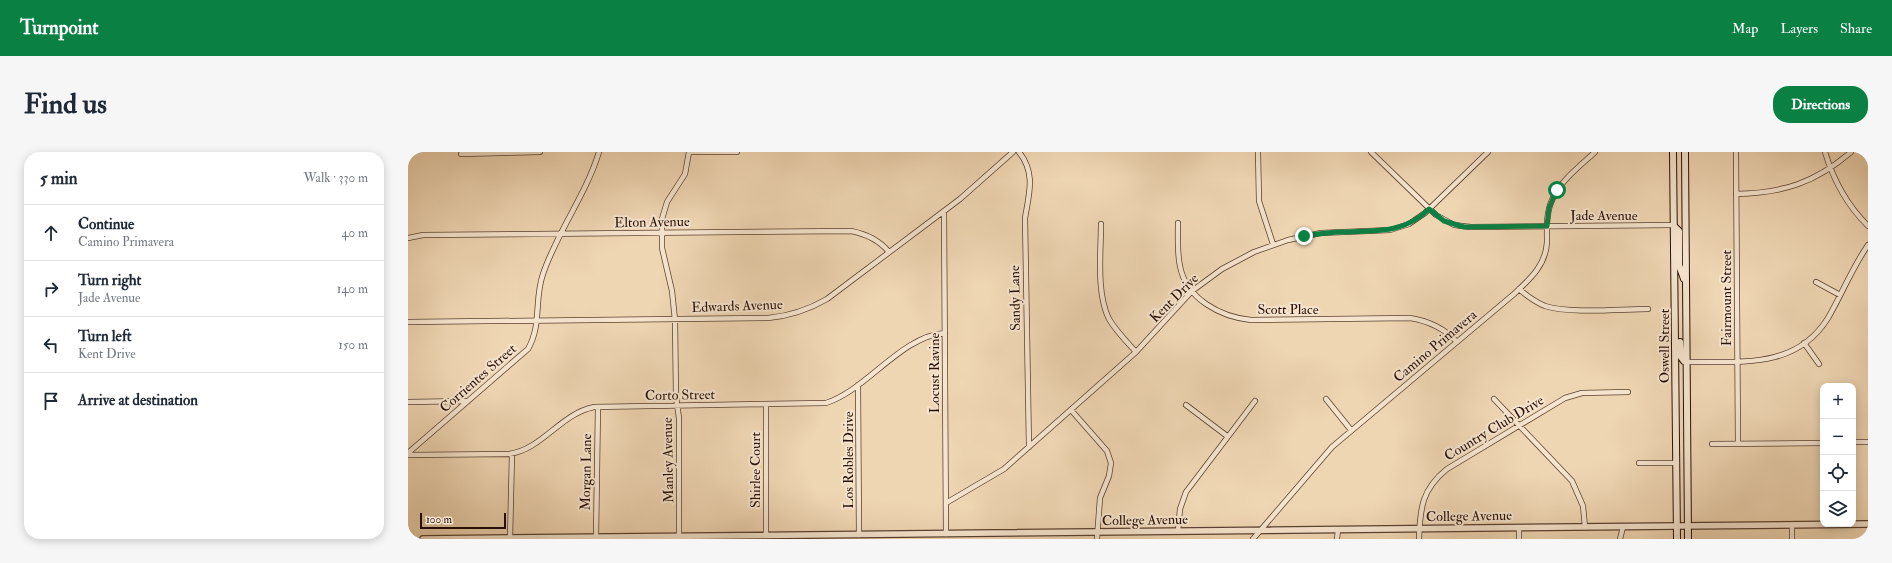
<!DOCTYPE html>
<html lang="en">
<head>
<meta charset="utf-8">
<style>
	:root { --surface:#fff; --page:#f6f6f7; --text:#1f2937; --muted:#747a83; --line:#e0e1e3; --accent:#0b8043 }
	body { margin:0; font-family:"IM FELL Double Pica",serif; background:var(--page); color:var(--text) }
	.controls { position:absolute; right:12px; bottom:12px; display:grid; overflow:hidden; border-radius:8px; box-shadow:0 2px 10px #0003 }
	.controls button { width:36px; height:36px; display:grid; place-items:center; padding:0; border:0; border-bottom:1px solid var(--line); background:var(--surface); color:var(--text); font:20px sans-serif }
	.scale { position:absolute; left:12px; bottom:10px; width:86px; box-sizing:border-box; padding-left:4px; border:2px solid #290f06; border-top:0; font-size:11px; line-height:14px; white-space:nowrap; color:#290f06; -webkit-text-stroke:3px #f5e4ce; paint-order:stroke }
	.stop { position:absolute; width:12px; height:12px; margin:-9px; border:3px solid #0b8043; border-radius:50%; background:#fff }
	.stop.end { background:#0b8043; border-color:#fff; box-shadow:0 1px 4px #0008 }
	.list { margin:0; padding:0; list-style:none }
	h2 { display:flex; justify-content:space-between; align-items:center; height:52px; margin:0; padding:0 16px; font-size:17px }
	h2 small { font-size:13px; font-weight:400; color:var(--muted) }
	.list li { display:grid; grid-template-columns:26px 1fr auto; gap:12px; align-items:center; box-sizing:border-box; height:56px; padding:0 16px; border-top:1px solid var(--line) }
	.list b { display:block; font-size:15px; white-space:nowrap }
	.list p { margin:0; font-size:13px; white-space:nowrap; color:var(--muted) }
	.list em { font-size:13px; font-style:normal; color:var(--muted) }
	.icon { flex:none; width:22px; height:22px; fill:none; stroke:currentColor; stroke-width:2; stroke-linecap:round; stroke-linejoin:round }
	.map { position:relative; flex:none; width:1460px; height:387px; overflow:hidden; border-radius:16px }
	header { display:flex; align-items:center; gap:24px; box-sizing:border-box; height:56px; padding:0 20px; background:var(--accent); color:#fff }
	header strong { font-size:19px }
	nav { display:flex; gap:22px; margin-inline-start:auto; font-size:14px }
	.intro { display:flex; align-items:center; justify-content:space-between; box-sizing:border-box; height:96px; padding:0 24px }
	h1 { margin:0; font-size:28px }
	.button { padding:10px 18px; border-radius:16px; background:var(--accent); color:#fff; font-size:14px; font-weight:700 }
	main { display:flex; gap:24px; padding:0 24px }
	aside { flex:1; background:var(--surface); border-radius:16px; box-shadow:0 2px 10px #0003 }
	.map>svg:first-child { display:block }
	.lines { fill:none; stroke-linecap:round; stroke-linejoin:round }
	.minor-casing { stroke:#5a4131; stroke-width:6 }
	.tertiary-casing { stroke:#5a4131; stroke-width:8 }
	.secondary-casing { stroke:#290f06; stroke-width:8 }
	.minor { stroke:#f5e4ce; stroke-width:4.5 }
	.tertiary { stroke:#f5e4ce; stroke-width:5.5 }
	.secondary { stroke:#f5e4ce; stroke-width:6 }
	.route { stroke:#0b8043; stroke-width:5 }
	.labels { text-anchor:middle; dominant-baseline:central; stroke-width:4; stroke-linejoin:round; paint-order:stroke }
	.street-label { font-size:14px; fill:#290f06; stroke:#f5e4ce }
</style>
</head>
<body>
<header>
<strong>Turnpoint</strong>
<nav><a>Map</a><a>Layers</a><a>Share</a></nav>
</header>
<div class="intro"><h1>Find us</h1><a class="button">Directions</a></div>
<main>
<aside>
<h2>5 min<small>Walk · 330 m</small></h2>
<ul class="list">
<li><svg class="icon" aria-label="ahead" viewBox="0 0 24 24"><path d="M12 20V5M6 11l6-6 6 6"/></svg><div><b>Continue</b><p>Camino Primavera</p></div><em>40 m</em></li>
<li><svg class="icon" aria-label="right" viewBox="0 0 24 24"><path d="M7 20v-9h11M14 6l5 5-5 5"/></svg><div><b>Turn right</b><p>Jade Avenue</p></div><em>140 m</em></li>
<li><svg class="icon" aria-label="left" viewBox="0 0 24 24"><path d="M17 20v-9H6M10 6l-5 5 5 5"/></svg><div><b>Turn left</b><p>Kent Drive</p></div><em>150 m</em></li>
<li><svg class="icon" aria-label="arrive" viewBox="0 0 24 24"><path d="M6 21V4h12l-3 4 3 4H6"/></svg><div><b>Arrive at destination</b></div></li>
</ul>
</aside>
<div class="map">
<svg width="1460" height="387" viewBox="0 0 1460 387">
	<rect width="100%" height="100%" fill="#efd6b3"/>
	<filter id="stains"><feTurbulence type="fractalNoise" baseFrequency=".005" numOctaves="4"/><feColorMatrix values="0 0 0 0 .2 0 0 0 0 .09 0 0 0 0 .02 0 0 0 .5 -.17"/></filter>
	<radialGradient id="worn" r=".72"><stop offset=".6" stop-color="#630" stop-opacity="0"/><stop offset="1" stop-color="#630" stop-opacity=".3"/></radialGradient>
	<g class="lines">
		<g class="minor-casing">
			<path id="minor" d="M281 0H329
				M611 0C628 21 621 42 617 66L621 295
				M850 0 851 49 865 92
				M963 0 1028 63 1046 73 1063 75 1265 73
				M1328 0 1330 292
				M1417 0C1425 27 1440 54 1460 74
				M53 2 132 0
				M1328 42C1375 41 1407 31 1443 0
				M536 59 538 382
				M770 71C770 85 769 101 772 114 778 147 813 165 843 168L1002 166C1021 169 1036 176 1049 190
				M693 72C693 100 688 141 701 167 708 179 719 190 728 200
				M0 86 15 83 443 79C459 82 471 88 481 100
				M1408 130 1432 143
				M1111 137C1119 144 1127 150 1137 154 1162 162 1213 157 1240 157
				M0 170 360 166C382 164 400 158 419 147L552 47 605 0
				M1396 191 1411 212
				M1278 210C1331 209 1388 218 1420 166 1434 142 1444 116 1460 93
				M450 233 451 383
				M918 247 943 278
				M1086 247 1164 329 1175 354 1177 375
				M0 250 60 249
				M778 253 819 284
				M663 258 699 299 703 311 701 324 692 346 689 387
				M1445 290H1460
				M1304 292 1415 291
				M0 301 120 197C134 173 126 147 135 122 149 80 178 43 191 0
				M0 303 101 302C135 297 152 262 186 255L418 251C459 238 493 184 537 181
				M1231 311H1269
				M538 351 596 317 728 200 784 139 814 117 846 100 880 88 913 81 982 78 1001 72 1017 61 1080 0
				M1384 373V387
				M1111 376V387
				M770 379 772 357 778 340 847 249
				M271 384V266L268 245 267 168 264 139 254 96V67L259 50 277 22 281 0
				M358 384V253
				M188 385 190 255
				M102 386 104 302
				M845 387 924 295 1106 142C1122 127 1138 113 1139 90 1139 75 1138 61 1144 48 1152 29 1172 14 1187 0
				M929 387 930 378
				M1011 387C1012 356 1014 337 1039 317L1157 246 1174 241 1220 240
				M1212 387 1215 375"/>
		</g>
		<g class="tertiary-casing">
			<path id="tertiary" d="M15 387 1460 372"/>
		</g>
		<g class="secondary-casing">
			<path id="secondary" d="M1265 0 1269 387
				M1277 0 1280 387
				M1265 73 1271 79V113L1276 127
				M1272 190 1273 205 1276 209 1278 210"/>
		</g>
		<use href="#minor" class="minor"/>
		<use href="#tertiary" class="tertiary"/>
		<use href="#secondary" class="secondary"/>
	</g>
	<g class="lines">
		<path class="route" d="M896 84C909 82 921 80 933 80 967 78 994 83 1021 57L1036 69 1056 75 1139 74 1141 56 1149 38"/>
	</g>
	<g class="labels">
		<g class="street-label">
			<text x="1196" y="63">Jade Avenue</text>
			<text transform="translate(244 70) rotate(-1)">Elton Avenue</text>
			<text transform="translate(607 146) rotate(-91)">Sandy Lane</text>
			<text transform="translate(766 146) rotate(-45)">Kent Drive</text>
			<text transform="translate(1318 146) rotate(-90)">Fairmount Street</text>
			<text transform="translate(329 154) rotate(-2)">Edwards Avenue</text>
			<text x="880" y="157">Scott Place</text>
			<text transform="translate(1027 194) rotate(-40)">Camino Primavera</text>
			<text transform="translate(1256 194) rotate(-90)">Oswell Street</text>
			<text transform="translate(526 221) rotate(-90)">Locust Ravine</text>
			<text transform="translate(70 226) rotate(-41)">Corrientes Street</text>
			<text transform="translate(272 243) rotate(-1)">Corto Street</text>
			<text transform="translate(1086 276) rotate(-31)">Country Club Drive</text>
			<text transform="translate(260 308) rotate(-91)">Manley Avenue</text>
			<text transform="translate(440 308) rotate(-90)">Los Robles Drive</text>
			<text transform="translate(347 318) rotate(-90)">Shirlee Court</text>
			<text transform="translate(178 320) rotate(-89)">Morgan Lane</text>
			<text transform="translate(1061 364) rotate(-1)">College Avenue</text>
			<text transform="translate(737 368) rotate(-1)">College Avenue</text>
		</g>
	</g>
	<rect width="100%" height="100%" filter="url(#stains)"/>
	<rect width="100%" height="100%" fill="url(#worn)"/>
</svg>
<div class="controls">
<button>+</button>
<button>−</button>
<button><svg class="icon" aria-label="locate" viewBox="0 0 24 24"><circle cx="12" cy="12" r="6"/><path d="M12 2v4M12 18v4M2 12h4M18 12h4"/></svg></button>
<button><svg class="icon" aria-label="layers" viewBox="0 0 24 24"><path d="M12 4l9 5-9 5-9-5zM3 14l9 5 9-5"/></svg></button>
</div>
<div class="scale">100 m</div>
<div class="stop" style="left:1149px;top:38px"></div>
<div class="stop end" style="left:896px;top:84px"></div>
</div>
</main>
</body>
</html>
